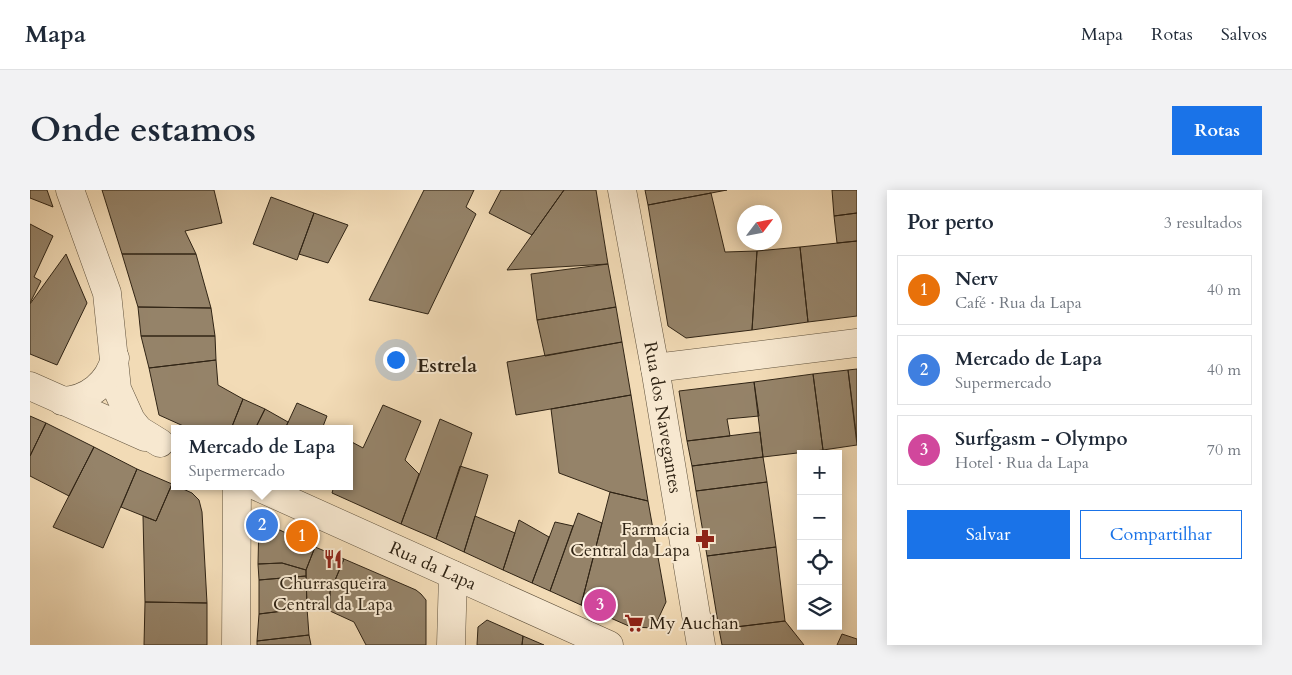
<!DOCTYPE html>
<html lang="pt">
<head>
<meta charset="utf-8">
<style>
	:root { --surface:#fff; --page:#f2f2f3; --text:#1f2937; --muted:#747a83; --line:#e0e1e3; --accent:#1a73e8 }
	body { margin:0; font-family:Cardo,serif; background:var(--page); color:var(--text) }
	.controls { position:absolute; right:15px; bottom:15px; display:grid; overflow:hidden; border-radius:0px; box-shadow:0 2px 12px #0003 }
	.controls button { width:45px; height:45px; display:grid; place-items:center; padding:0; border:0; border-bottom:1px solid var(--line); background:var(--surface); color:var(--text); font:25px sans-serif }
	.compass { position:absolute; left:707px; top:15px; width:45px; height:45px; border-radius:50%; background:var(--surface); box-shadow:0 2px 12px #0003; rotate:58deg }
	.you { position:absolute; left:365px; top:169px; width:18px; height:18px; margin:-12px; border:4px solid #fff; border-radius:50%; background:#1a73e8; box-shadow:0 0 0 8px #1a73e833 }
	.badge { display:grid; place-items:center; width:32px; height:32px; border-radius:50%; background:var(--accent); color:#fff; font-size:16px; font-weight:700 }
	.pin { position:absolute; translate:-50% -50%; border:2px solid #fff; box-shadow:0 1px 5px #0006 }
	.popup { position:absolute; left:141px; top:235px; width:182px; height:65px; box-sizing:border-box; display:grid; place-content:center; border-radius:0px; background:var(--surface); filter:drop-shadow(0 1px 4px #0005); font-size:16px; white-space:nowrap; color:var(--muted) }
	.popup b { font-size:19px; color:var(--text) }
	.popup::after { content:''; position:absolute; left:50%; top:100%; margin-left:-10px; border:10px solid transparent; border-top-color:var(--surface) }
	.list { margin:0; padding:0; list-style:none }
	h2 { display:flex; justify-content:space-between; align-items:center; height:65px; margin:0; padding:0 20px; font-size:21px }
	h2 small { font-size:16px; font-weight:400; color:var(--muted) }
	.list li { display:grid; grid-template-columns:32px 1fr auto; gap:15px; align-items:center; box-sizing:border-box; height:70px; margin:0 10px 10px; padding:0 10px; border:1px solid var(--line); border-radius:0px }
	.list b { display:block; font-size:19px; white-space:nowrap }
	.list p { margin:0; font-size:16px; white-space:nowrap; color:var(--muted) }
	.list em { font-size:16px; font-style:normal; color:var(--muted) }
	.actions { display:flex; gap:10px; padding:15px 20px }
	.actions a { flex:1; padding:11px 0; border:1px solid var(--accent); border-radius:0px; text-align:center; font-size:18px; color:var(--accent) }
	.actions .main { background:var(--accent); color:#fff }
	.icon { flex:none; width:28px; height:28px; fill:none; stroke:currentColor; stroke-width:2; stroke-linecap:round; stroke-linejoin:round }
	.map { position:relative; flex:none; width:827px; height:455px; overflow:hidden; border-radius:0px }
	header { display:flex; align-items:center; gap:30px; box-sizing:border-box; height:70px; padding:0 25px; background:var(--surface); border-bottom:1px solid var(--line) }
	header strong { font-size:24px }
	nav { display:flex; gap:28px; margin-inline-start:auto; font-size:18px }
	.intro { display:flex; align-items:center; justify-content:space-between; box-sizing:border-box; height:120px; padding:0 30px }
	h1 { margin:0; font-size:35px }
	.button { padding:12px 22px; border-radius:0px; background:var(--accent); color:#fff; font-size:18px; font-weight:700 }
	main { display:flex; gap:30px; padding:0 30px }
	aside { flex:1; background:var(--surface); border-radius:0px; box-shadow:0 2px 12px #0003 }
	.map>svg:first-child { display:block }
	.building { fill:#958369; stroke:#302415 }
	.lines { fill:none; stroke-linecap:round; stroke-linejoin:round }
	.street-casing { stroke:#60523d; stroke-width:29 }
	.street { stroke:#f7e8d0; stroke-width:28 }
	.labels { text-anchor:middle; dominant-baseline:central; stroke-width:4; stroke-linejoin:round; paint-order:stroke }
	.street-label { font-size:18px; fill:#302415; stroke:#f7e8d0 }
	.poi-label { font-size:18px; fill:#302415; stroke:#f7e8d0; text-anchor:end }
	.quarter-label { font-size:20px; font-weight:bold; fill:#302415; stroke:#f7e8d0 }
</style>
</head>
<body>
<header>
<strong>Mapa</strong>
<nav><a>Mapa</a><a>Rotas</a><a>Salvos</a></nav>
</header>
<div class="intro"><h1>Onde estamos</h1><a class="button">Rotas</a></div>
<main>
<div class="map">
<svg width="827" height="455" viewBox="0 0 827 455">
	<rect width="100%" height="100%" fill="#f2dbb6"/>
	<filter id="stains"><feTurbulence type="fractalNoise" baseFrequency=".004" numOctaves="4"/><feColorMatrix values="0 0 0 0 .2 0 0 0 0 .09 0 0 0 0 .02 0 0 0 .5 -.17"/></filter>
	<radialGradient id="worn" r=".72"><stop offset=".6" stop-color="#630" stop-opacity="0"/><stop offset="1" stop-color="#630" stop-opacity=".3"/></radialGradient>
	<path class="building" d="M0 0H17L23 17 0 8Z
		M72 0H184L192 33 155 41 166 64H92Z
		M394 0H444L436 17 446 24 398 124 339 110Z
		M471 0H534L502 45 459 23Z
		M534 0H566L578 74 477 80Z
		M615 0H697L618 15Z
		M802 0H827V23L804 26Z
		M681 3 695 62 727 61 722 140 656 148 638 136 618 15Z
		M241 7 284 23 267 70 223 54Z
		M284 23 318 35 298 73 269 64Z
		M827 23V51L807 53 804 26Z
		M0 34 23 46 4 87 11 91 0 113Z
		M827 51V126L778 132 770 57Z
		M770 57 778 132 722 140 727 61Z
		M36 64 57 113 27 175 0 164V114Z
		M92 64H166L181 118 108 117Z
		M578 74 586 117 507 130 501 84Z
		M108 117 181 118 185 146H111Z
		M586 117 592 152 515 166 507 130Z
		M111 146H185L186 170 119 178Z
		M592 152 601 205 486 225 477 172Z
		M186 170 188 195 213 209 201 239H160L129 225 119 178Z
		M827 179V250L818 180Z
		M818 180 827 255 793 260 783 184Z
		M783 184 793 260 733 267 724 192Z
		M724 192 729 226 697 229 700 246 657 251 649 201Z
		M601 205 618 311 580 302 529 283 521 219Z
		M213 209 235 219 225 239H201Z
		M267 213 297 226 292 239H255Z
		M353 215 391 231 375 270 389 284 371 334 302 303 304 296H320V251L333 258Z
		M235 219 258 232 255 239H225Z
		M0 226 16 233 0 266Z
		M410 229 442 243 406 349 371 334Z
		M16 233 64 257 39 306 0 286V266Z
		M730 242 733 267 662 276 657 251Z
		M64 257 107 279 73 358 23 337Z
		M733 267 737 292 666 301 662 276Z
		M430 276 458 285 434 362 406 349Z
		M107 279 142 294 126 331 91 317Z
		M737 292 746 357 677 366 666 301Z
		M142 294 162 303 169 310 172 322 177 413 115 412 113 326 126 331Z
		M580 302 618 311 636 412 624 438 601 437 551 415Z
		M548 323 572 333 551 415 520 401Z
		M445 326 485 343 473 380 434 362Z
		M229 330 285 357 276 380 252 373 228 374Z
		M489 330 519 347 502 393 473 380Z
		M525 332 543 336 520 401 502 393Z
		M285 357 314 369 300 402V421L277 418 276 380Z
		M746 357 755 431 689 439 677 366Z
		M314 369 386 400 391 404 396 410V455H336L324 432 300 421V402Z
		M252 373 276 380V386L229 390 228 374Z
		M276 386 277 418 229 424V390Z
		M115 412 177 413V455H114Z
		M277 418 279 445 227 451 229 424Z
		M457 430 493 446 492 455H447L448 437Z
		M755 431 774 455H692L689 439Z
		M812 444 827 449V455H807Z
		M279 445 281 455H227V451Z
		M493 446 514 455H492Z"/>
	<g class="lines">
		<g class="street-casing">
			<g id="street">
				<path d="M40 0 77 103 87 199 101 230 109 240 130 253"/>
				<path id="s1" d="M592 0 625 178 671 455"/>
				<path d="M625 178 827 153"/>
				<path d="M0 196 115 247"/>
				<path d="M32 211C58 210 79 193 85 168"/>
				<path id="s2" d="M226 296 579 455"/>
				<path d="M206 455 207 296"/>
				<path d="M421 455 423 385"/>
			</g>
		</g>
		<use href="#street" class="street"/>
	</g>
	<defs>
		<g id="pharmacy-bare" transform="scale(1.5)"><path d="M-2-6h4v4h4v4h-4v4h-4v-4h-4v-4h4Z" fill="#8f2418" stroke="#f7e8d0" stroke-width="2.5" paint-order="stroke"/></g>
		<g id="restaurant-bare" transform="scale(1.5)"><path d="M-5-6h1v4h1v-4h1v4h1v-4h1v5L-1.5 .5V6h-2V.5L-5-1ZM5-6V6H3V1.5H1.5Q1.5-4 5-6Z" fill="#8f2418" stroke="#f7e8d0" stroke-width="2.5" paint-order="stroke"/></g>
		<g id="supermarket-bare" transform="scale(1.5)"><path d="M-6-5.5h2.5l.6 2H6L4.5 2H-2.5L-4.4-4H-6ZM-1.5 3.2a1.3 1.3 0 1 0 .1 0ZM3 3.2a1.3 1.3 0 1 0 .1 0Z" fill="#8f2418" stroke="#f7e8d0" stroke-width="2.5" paint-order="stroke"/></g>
	</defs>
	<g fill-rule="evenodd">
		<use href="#pharmacy-bare" x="675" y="349"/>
		<use href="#restaurant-bare" x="303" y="369"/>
		<use href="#supermarket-bare" x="604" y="433"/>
	</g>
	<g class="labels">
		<g class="street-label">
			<text stroke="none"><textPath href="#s1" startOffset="231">Rua dos Navegantes</textPath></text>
			<text stroke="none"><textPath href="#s2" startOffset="194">Rua da Lapa</textPath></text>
		</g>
		<g class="poi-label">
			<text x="660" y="339">Farmácia<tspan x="660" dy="21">Central da Lapa</tspan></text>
			<text x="303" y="393" text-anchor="middle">Churrasqueira<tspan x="303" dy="21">Central da Lapa</tspan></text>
			<text x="619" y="433" text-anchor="start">My Auchan</text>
		</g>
		<g class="quarter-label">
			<text x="417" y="175">Estrela</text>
		</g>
	</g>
	<rect width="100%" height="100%" filter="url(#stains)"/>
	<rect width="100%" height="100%" fill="url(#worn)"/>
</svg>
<div class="controls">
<button>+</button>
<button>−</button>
<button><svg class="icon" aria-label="locate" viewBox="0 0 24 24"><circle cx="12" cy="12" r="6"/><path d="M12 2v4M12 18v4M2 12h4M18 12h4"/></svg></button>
<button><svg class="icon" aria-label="layers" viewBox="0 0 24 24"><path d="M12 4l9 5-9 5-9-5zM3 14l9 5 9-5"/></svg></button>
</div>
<svg class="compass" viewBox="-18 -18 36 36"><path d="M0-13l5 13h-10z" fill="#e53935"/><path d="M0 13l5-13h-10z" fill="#747a83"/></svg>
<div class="you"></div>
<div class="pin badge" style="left:272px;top:346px;background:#e8710a">1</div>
<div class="pin badge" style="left:232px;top:335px;background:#3f7fe0">2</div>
<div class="popup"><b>Mercado de Lapa</b>Supermercado</div>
<div class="pin badge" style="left:570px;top:415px;background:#d1479c">3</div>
</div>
<aside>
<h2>Por perto<small>3 resultados</small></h2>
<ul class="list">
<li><span class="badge" style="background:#e8710a">1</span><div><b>Nerv</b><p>Café · Rua da Lapa</p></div><em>40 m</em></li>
<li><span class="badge" style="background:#3f7fe0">2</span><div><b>Mercado de Lapa</b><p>Supermercado</p></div><em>40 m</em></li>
<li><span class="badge" style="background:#d1479c">3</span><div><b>Surfgasm - Olympo</b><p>Hotel · Rua da Lapa</p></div><em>70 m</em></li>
</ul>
<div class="actions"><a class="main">Salvar</a><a>Compartilhar</a></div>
</aside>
</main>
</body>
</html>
